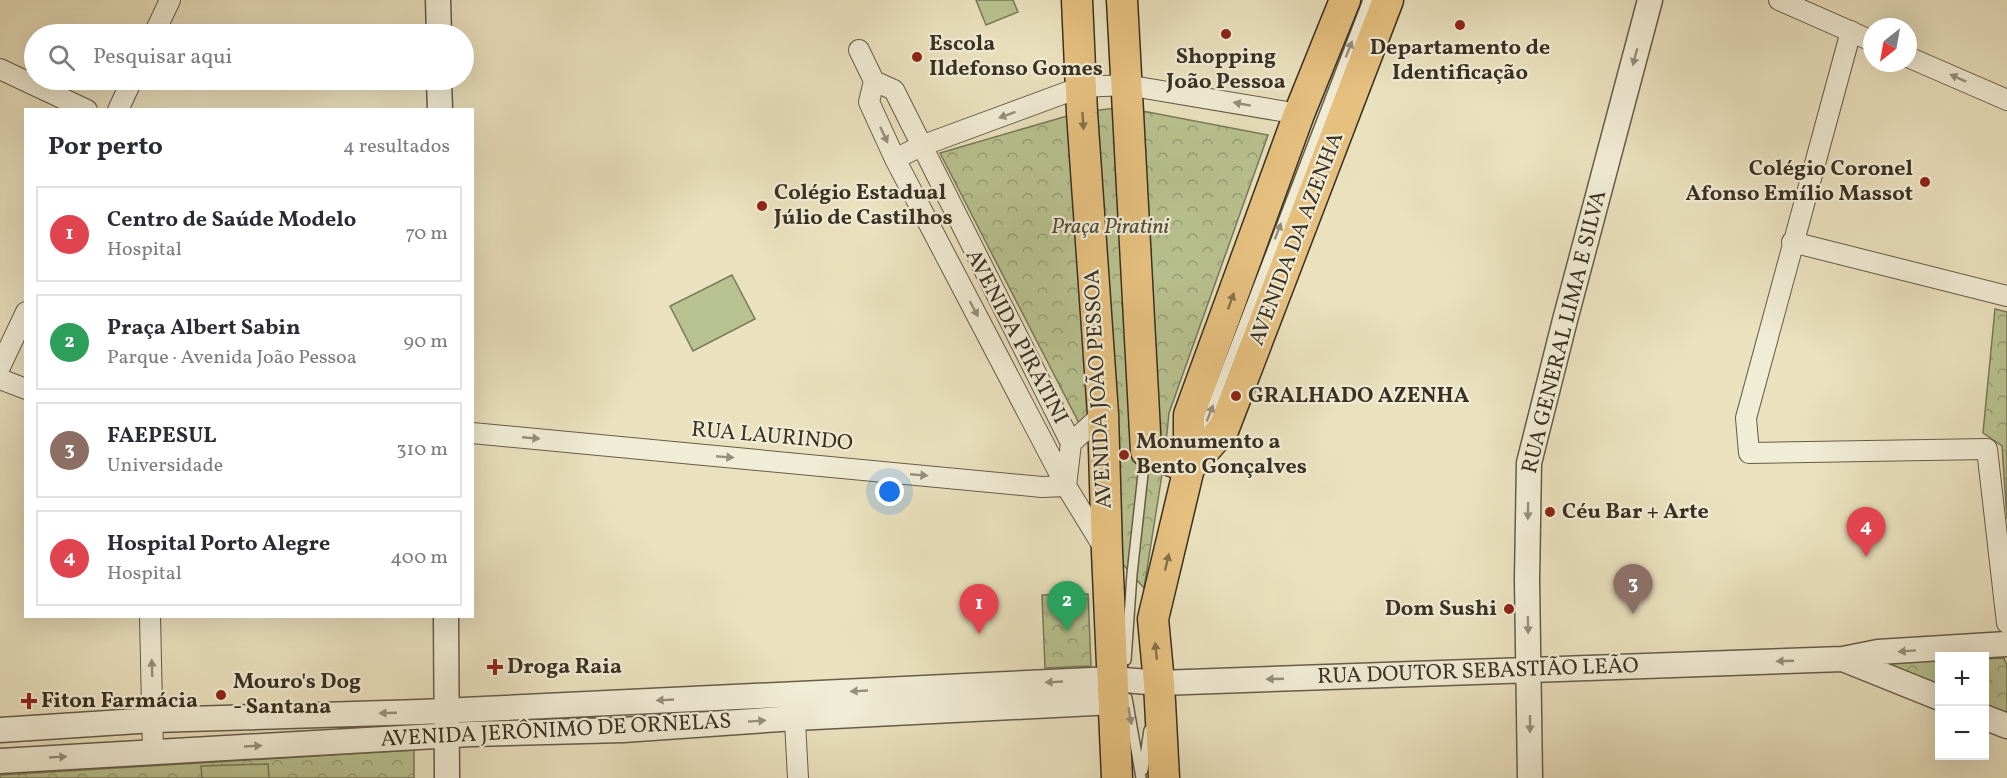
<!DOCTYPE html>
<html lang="pt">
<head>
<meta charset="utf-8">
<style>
	:root { --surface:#fff; --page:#f2f2f3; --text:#2b2b33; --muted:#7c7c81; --line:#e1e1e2; --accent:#0f766e }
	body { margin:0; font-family:Vollkorn,serif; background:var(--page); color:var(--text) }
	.controls { position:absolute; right:18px; bottom:18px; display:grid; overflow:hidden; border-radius:0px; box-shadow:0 6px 24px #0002 }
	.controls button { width:54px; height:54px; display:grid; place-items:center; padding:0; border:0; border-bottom:2px solid var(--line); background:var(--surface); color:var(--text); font:30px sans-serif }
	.compass { position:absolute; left:1863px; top:18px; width:54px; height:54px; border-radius:50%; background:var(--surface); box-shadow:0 6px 24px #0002; rotate:211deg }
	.you { position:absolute; left:890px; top:492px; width:21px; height:21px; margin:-15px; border:4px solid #fff; border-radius:50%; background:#1a73e8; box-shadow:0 0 0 9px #1a73e833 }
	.badge { display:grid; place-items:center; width:39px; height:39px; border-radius:50%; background:var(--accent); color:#fff; font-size:20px; font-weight:700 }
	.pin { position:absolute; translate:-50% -50px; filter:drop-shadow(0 2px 3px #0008) }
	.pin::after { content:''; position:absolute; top:32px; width:21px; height:18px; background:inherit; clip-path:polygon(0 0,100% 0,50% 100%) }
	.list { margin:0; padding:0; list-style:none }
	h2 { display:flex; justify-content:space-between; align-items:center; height:78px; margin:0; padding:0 24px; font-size:26px }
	h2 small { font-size:20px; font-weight:400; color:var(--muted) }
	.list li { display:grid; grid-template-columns:39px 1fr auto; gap:18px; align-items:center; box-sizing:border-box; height:96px; margin:0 12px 12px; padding:0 12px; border:2px solid var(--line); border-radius:0px }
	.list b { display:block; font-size:22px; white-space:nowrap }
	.list p { margin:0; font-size:20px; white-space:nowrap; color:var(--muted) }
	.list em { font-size:20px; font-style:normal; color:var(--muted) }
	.icon { flex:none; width:33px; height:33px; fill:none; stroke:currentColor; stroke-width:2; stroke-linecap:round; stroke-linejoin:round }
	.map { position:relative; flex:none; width:2007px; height:778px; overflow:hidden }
	.search { position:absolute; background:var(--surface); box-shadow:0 6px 24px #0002; left:24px; top:24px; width:450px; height:66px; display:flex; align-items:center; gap:15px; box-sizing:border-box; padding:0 21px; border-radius:33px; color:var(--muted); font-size:22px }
	.panel { position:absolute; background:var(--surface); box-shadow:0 6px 24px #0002; left:24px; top:108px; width:450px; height:510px; border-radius:0px }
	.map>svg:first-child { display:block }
	.park { fill:url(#park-crowns); stroke:#78795a; stroke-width:1.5 }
	.pitch { fill:#b8c290; stroke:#78795a; stroke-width:1.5 }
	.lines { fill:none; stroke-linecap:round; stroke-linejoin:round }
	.service-casing { stroke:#655c4a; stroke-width:12 }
	.minor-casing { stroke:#655c4a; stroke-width:22 }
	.tertiary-casing { stroke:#655c4a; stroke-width:27 }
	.primary-casing { stroke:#393023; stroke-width:33 }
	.service { stroke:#f1ecd5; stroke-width:9 }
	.minor { stroke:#f1ecd5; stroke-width:20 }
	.tertiary { stroke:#f1ecd5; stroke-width:24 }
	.primary { stroke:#e5c07f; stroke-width:30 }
	.oneway { fill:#958e7c }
	.oneway2 { fill:#86714c }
	.poi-dot { fill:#8f2418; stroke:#f1ecd5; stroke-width:2 }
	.labels { text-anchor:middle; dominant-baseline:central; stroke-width:4.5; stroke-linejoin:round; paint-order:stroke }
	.poi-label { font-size:22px; font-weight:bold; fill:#393023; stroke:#f1ecd5; text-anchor:start }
	.park-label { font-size:22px; font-style:italic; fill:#524d39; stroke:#f1ecd5 }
	.street-label { font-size:22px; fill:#393023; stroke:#f1ecd5 }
</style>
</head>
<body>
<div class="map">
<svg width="2007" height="778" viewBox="0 0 2007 778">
	<defs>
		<pattern id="park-crowns" width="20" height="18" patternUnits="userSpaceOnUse" patternTransform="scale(1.5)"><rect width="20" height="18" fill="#b8c290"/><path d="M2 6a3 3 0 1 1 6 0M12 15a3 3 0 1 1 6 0" fill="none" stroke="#979e75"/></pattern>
	</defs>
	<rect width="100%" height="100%" fill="#eae1be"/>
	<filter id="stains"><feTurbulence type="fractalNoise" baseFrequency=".00333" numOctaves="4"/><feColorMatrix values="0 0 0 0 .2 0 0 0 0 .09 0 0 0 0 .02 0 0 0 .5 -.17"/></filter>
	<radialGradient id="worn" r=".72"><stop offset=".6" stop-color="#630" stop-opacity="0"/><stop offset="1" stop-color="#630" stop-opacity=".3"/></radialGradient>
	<path class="park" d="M1117 108H1127L1268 135 1169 413 1164 462 1144 588 1120 561 1112 411 1079 423 940 153 1081 112Z
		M1995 309 2007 312V519L2002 446 1983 433Z
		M1088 594 1091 666 1045 668 1042 595Z
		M2004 658 2007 666V714L1985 705 1984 659Z
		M1939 660V687L1877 661Z
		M414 750V778H0V775Z"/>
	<path class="pitch" d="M976 0H1013L1018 12 986 25Z
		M732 275 755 319 693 351 670 306Z
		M268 764 269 778H202L201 766Z"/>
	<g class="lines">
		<g class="service-casing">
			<path id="service" d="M1200 438 1368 0
				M1126 660 1132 574 1145 456
				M1127 698 1141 778
				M1143 770 1149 730"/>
		</g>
		<g class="minor-casing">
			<path id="minor" d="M1779 0 1872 41
				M1851 31 1746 418 1749 453 1987 449 2007 623
				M154 34 170 0
				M1908 57 2007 100
				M0 69 87 110
				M874 81 894 90 1071 443
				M118 110 132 80
				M895 159 921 146 1081 87 1126 85 1299 114
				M1792 242 2007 296
				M0 367 26 312
				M0 379 26 389
				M1103 414 1071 443 1066 486 1104 548
				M472 433 1042 487 1066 486 895 159 869 102 874 81 859 50
				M150 616 153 752
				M794 703 798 778"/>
		</g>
		<g class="tertiary-casing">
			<path id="tertiary" d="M438 0 439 34
				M439 80 440 110
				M446 616 447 778
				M1843 659 1940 698
				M1984 717 2007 726
				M0 730 154 720 420 712 1113 679 1159 683 1843 659 1878 652 2007 644
				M0 761 471 734 623 730 795 718 1113 702
				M1530 778 1527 580 1529 463 1565 320 1650 0"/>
		</g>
		<g class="primary-casing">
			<path id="primary" d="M1077 0 1082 113 1103 414 1107 552 1117 778
				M1122 0 1146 451 1189 468
				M1189 468 1224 428 1388 0
				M1164 778 1159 683 1153 619 1189 468V415L1299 114 1345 0"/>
		</g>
		<use href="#service" class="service"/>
		<use href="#minor" class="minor"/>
		<use href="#tertiary" class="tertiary"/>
		<use href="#primary" class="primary"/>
	</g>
	<defs><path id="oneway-solid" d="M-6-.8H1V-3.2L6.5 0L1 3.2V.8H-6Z" transform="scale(1.5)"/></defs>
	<g class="oneway">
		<use href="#oneway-solid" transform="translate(1349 49) rotate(-69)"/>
		<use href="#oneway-solid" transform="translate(1635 57) rotate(105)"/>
		<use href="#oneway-solid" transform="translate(1958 78) rotate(-156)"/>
		<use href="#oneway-solid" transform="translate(1242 104) rotate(-170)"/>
		<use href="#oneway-solid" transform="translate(1007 115) rotate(160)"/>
		<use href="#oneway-solid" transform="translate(884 135) rotate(65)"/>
		<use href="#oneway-solid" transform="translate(1278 231) rotate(-69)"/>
		<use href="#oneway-solid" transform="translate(974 309) rotate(62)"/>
		<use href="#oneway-solid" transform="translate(1210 413) rotate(-69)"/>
		<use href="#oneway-solid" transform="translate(531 438) rotate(5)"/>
		<use href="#oneway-solid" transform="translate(725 457) rotate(5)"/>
		<use href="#oneway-solid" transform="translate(919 475) rotate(5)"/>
		<use href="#oneway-solid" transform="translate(1528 511) rotate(91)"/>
		<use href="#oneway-solid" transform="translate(1528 625) rotate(89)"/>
		<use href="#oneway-solid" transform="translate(1907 651) rotate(176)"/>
		<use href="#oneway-solid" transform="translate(1785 661) rotate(178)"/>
		<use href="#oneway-solid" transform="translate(152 668) rotate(-92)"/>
		<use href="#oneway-solid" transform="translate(1275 679) rotate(178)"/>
		<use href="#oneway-solid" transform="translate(1054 682) rotate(177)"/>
		<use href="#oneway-solid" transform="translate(859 691) rotate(177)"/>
		<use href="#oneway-solid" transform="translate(665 700) rotate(177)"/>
		<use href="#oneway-solid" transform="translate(388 713) rotate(178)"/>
		<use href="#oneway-solid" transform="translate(1130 716) rotate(80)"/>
		<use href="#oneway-solid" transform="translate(757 721) rotate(-4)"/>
		<use href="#oneway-solid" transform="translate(1530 724) rotate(90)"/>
		<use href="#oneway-solid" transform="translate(253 746) rotate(-3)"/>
		<use href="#oneway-solid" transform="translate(58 757) rotate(-3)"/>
	</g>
	<g class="oneway2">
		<use href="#oneway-solid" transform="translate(1083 121) rotate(86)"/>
		<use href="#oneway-solid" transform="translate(1231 301) rotate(-70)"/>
		<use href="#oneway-solid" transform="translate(1167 562) rotate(-77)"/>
		<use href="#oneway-solid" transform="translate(1156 651) rotate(-96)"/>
	</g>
	<g class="poi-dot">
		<circle cx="1460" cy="25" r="6"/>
		<circle cx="1226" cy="34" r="6"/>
		<circle cx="917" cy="57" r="6"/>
		<circle cx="1925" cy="182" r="6"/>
		<circle cx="762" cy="206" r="6"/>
		<circle cx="1236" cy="396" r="6"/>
		<circle cx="1124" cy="455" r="6"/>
		<circle cx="1550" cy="512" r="6"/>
		<circle cx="1509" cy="609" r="6"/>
		<path d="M492 658h6v6h6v6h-6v6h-6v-6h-6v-6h6z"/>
		<circle cx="221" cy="695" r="6"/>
		<path d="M26 692h6v6h6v6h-6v6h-6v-6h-6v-6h6z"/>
	</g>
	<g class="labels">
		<g class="poi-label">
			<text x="929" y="44">Escola<tspan x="929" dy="25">Ildefonso Gomes</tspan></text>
			<text x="1460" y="48" text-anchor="middle">Departamento de<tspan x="1460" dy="25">Identificação</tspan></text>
			<text x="1226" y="57" text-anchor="middle">Shopping<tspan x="1226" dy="25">João Pessoa</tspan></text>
			<text x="1913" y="169" text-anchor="end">Colégio Coronel<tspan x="1913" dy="25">Afonso Emílio Massot</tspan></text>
			<text x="774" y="193">Colégio Estadual<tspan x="774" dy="25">Júlio de Castilhos</tspan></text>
			<text x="1248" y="396">GRALHADO AZENHA</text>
			<text x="1136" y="442">Monumento a<tspan x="1136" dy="25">Bento Gonçalves</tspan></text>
			<text x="1562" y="512">Céu Bar + Arte</text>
			<text x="1497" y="609" text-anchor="end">Dom Sushi</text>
			<text x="507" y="667">Droga Raia</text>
			<text x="233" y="682">Mouro's Dog<tspan x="233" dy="25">- Santana</tspan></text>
			<text x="41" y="701">Fiton Farmácia</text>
		</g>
		<g class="park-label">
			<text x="1110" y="227">Praça Piratini</text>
		</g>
		<g class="street-label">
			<text transform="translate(1297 239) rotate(-69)">AVENIDA DA AZENHA</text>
			<text transform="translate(1565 332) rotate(-76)">RUA GENERAL LIMA E SILVA</text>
			<text transform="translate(1016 337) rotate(62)">AVENIDA PIRATINI</text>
			<text transform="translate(1099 389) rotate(-93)">AVENIDA JOÃO PESSOA</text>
			<text transform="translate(772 437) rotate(5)">RUA LAURINDO</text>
			<text transform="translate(1478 672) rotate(-2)">RUA DOUTOR SEBASTIÃO LEÃO</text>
			<text transform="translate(556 731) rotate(-3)">AVENIDA JERÔNIMO DE ORNELAS</text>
		</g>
	</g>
	<rect width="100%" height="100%" filter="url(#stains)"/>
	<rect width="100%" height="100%" fill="url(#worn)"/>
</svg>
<div class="controls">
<button>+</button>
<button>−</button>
</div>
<svg class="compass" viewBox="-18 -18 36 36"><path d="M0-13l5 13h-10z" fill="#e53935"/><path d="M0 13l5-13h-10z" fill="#7c7c81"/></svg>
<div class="you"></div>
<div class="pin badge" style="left:979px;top:634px;background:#e0444e">1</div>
<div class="pin badge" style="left:1067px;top:631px;background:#2e9e5b">2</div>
<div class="pin badge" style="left:1633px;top:614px;background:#8d6e63">3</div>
<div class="pin badge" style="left:1866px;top:557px;background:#e0444e">4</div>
<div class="search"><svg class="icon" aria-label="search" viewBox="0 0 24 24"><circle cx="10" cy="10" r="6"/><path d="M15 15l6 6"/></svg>Pesquisar aqui</div>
<section class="panel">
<h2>Por perto<small>4 resultados</small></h2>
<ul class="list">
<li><span class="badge" style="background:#e0444e">1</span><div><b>Centro de Saúde Modelo</b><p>Hospital</p></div><em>70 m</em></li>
<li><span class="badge" style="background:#2e9e5b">2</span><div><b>Praça Albert Sabin</b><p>Parque · Avenida João Pessoa</p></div><em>90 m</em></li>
<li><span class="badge" style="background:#8d6e63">3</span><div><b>FAEPESUL</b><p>Universidade</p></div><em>310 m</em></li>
<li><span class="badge" style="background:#e0444e">4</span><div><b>Hospital Porto Alegre</b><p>Hospital</p></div><em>400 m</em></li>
</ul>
</section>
</div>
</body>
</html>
